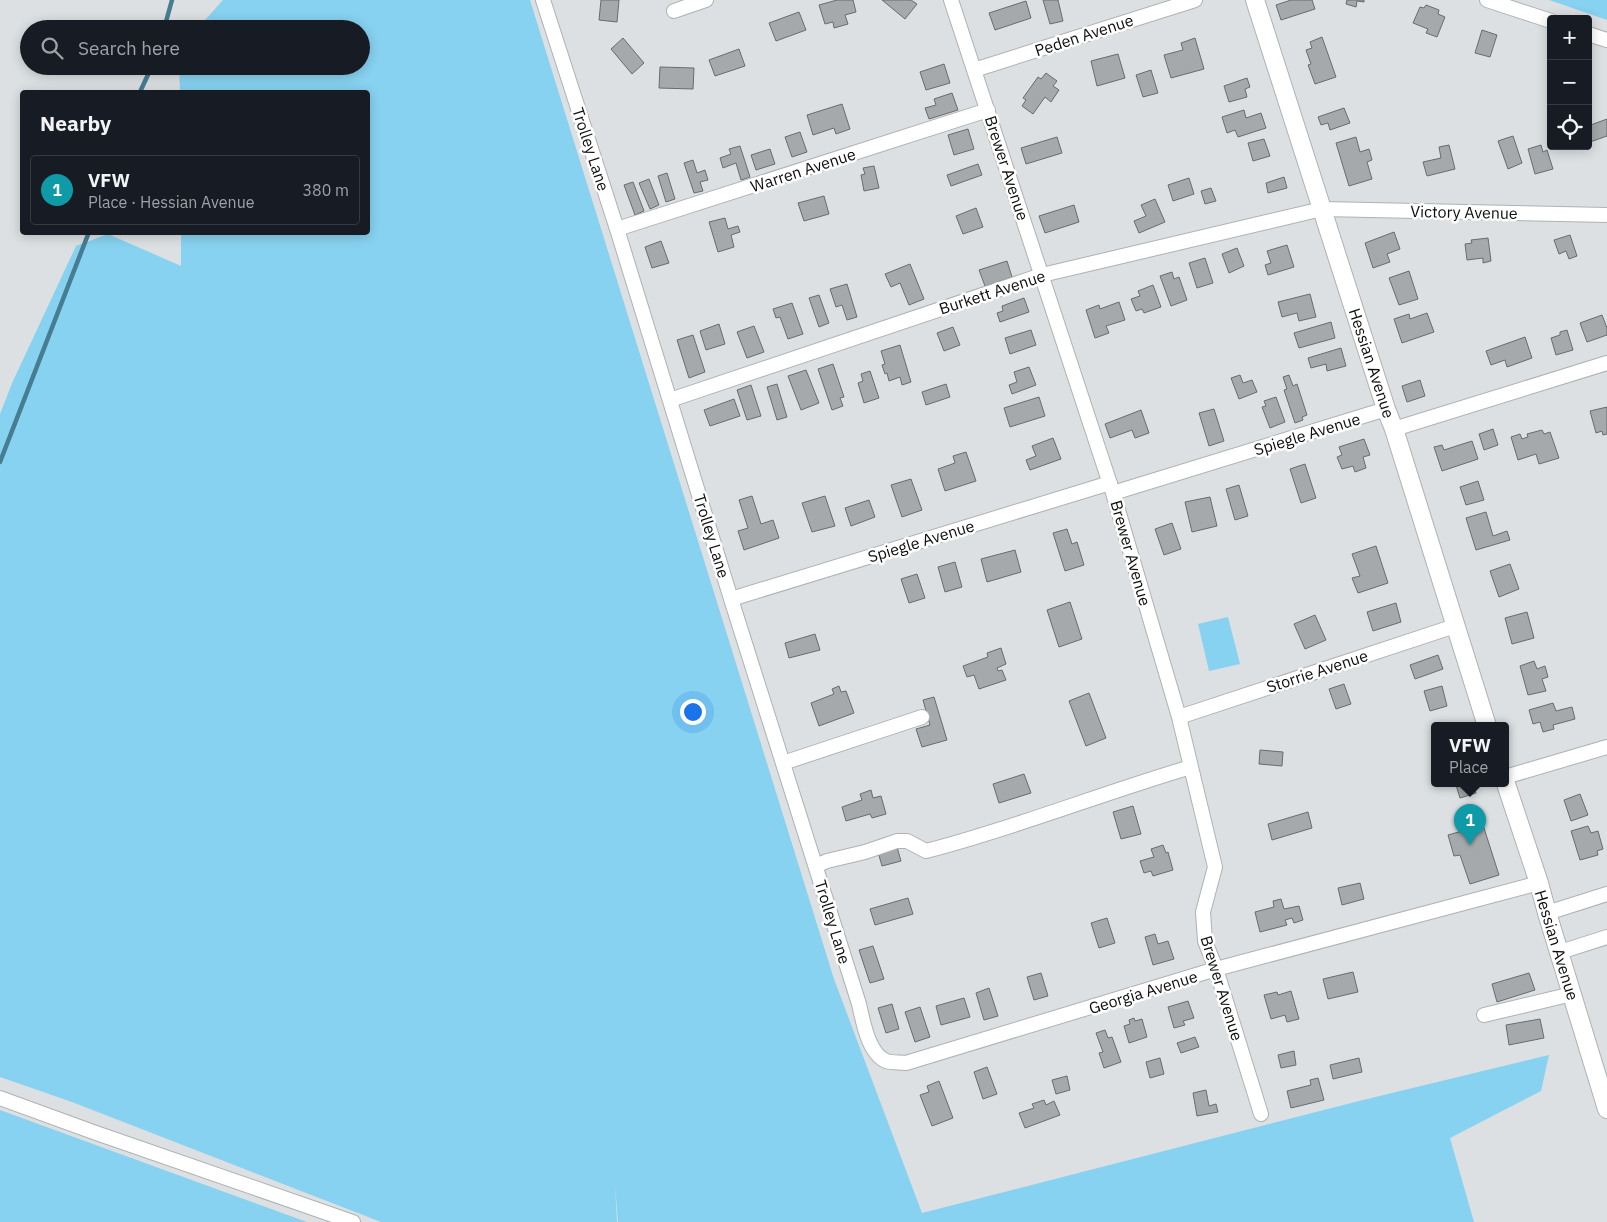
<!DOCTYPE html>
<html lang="en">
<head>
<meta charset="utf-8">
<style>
	:root { --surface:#171b24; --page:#242831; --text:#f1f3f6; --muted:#9ea1a6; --line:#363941; --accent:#0f766e }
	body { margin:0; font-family:"IBM Plex Sans",sans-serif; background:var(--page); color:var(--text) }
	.controls { position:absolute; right:15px; top:15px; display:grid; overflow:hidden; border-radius:5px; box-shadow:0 2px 12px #0003 }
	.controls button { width:45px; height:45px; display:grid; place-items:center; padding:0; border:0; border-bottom:1px solid var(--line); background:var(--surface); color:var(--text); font:25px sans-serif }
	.you { position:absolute; left:692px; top:711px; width:18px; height:18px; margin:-12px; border:4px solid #fff; border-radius:50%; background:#1a73e8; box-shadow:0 0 0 8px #1a73e833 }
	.badge { display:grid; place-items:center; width:32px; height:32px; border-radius:50%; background:var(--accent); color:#fff; font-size:16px; font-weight:700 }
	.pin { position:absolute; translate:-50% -41px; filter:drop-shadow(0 1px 2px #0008) }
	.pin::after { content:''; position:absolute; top:26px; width:18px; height:15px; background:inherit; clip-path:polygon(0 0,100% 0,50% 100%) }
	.popup { position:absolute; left:1431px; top:722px; width:78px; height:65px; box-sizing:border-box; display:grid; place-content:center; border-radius:5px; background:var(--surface); filter:drop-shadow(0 1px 4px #0005); font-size:16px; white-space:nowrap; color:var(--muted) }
	.popup b { font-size:19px; color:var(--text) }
	.popup::after { content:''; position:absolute; left:50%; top:100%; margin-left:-10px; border:10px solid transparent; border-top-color:var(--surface) }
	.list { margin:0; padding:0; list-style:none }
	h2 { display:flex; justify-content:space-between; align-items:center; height:65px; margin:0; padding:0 20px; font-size:21px }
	h2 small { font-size:16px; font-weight:400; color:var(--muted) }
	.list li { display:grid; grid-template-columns:32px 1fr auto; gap:15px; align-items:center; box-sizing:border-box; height:70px; margin:0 10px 10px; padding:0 10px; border:1px solid var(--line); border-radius:5px }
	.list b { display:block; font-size:19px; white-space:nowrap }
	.list p { margin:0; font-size:16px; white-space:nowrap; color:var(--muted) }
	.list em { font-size:16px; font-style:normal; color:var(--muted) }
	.icon { flex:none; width:28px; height:28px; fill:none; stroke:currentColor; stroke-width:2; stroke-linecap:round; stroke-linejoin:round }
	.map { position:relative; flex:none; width:1607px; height:1222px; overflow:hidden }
	.search { position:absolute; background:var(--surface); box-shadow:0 2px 12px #0003; left:20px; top:20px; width:350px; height:55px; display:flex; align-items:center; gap:12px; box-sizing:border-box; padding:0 18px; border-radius:28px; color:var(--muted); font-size:19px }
	.panel { position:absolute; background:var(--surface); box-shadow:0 2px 12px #0003; left:20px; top:90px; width:350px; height:145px; border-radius:5px }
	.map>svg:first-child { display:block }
	.green { fill:#87d2f0 }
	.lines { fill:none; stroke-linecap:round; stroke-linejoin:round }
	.stream { stroke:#477d92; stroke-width:4.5 }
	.building { fill:#a5a9ab; stroke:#686c6e }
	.minor-casing { stroke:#adb2b3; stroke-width:16 }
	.major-casing { stroke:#adb2b3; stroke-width:20 }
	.minor { stroke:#fff; stroke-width:14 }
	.major { stroke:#fff; stroke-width:18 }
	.labels { text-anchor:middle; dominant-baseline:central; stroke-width:5; stroke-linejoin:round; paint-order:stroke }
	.street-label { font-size:16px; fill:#0c0e0e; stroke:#fff }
</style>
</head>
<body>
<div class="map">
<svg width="1607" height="1222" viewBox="0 0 1607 1222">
	<rect width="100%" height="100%" fill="#dce0e2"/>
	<path class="green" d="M223 0H530L834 979 922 1213 1359 1101 1549 1055 1541 1091 1450 1138 1474 1222H618L615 1185 617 1222H381L72 1102 0 1077V414L13 381 76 246 108 234 181 266V233L368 232V92H180L179 66H361V29H197Z
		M1549 0H1607V20Z
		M1228 617 1240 664 1209 671 1198 624Z
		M0 1110 307 1222H0Z"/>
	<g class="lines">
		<path class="stream" d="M164 29 172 0
			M140 92 152 66
			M0 462 89 232"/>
	</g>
	<path class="building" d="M601 0H619L617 22 599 20Z
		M837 0H853L856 12 845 15 848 24 834 28 833 22 825 24 819 5Z
		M882 0H911L917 4 905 19Z
		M1043 0H1058L1063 21 1050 24Z
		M1291 0H1312L1315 9 1281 20 1276 5Z
		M1347 0H1364V2L1357 1 1356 7 1346 4Z
		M1026 1 1031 18 995 30 989 13Z
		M1426 5 1439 10 1438 14 1445 17 1437 37 1426 33 1428 29 1413 23 1420 7 1424 8Z
		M799 12 806 30 776 41 769 23Z
		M1482 30 1497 35 1490 57 1475 53Z
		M1322 37 1336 77 1315 84 1308 65 1311 64 1306 50 1312 48 1310 42Z
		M623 38 644 63 632 74 611 49Z
		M1195 38 1204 69 1171 78 1164 55 1183 50 1181 43Z
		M739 49 745 66 715 76 709 60Z
		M1118 54 1125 78 1097 86 1091 61Z
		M944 64 950 83 926 90 920 72Z
		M660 67 694 68 693 89 659 88Z
		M1151 70 1158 93 1143 97 1136 75Z
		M1046 73 1057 81 1053 86 1059 90 1051 102 1045 97 1033 114 1022 106 1026 100 1023 98 1038 77 1041 79Z
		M1247 78 1250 87 1245 89 1247 97 1229 102 1224 86Z
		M952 93 958 110 929 119 925 108 936 105 934 99Z
		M842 104 850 129 836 134 834 128 813 135 807 115Z
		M1344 108 1350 123 1330 130 1328 123 1321 125 1318 117Z
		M1244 110 1246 118 1261 113 1266 128 1238 137 1235 130 1227 133 1222 117Z
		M1607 119V136L1590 142 1588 126Z
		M968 129 974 149 954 155 948 135Z
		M800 132 807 152 792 157 785 137Z
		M1513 136 1522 163 1508 169 1498 141Z
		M1057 137 1062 153 1026 164 1021 148Z
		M1356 137 1360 152 1369 149 1372 160 1367 162 1372 179 1349 186 1336 143Z
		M1264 139 1270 156 1253 161 1248 143Z
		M1449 145 1455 169 1427 176 1423 162 1441 158 1439 147Z
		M1541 145 1543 152 1547 150 1553 169 1535 174 1528 149Z
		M740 146 750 177 741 180 736 163 723 168 720 158 731 154 729 149Z
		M770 149 775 164 756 170 751 155Z
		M693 160 697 173 705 170 708 180 700 182 703 191 694 193 684 163Z
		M978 164 982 175 951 186 947 175Z
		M874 166 879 188 864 191 861 175 865 174 863 168Z
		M667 173 675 199 666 202 658 176Z
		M1284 177 1287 188 1268 193 1266 183Z
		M1189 178 1194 194 1173 201 1168 185Z
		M649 179 659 205 650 209 639 183Z
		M633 182 644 211 635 215 624 185Z
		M1211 188 1216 201 1205 204 1201 191Z
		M824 196 829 214 804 221 798 203Z
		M1155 199 1165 222 1139 233 1134 221 1146 216 1141 205Z
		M1074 205 1079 222 1045 233 1039 216Z
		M976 208 983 227 963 234 956 216Z
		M725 218 728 229 738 226 740 232 731 235 734 247 718 252 709 222Z
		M1394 232 1400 249 1387 254 1390 262 1373 268 1365 243Z
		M1570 235 1577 256 1569 259 1566 251 1559 254 1554 240Z
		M1488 238 1491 261 1483 263V258L1467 260 1465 244 1472 243 1471 240Z
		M661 241 669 263 652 268 645 247Z
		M1287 245 1294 267 1268 275 1265 265 1271 263 1267 251Z
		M1237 248 1244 266 1229 273 1222 254Z
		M1205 258 1213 283 1197 288 1189 263Z
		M1007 261 1012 277 985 286 979 270Z
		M910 264 924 299 909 305 900 283 891 287 885 274Z
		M1409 271 1418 299 1399 305 1389 278Z
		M1172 272 1174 279 1179 277 1187 300 1171 306 1160 276Z
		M847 284 857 317 847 320 842 305 836 307 830 289Z
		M1153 285 1161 307 1144 313 1142 309 1136 311 1131 299 1140 296 1138 291Z
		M1310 294 1316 317 1299 321 1297 313 1282 317 1278 302Z
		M819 295 829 323 819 327 809 298Z
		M1024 298 1029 312 1000 322 997 313 1003 311 1002 306Z
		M1119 302 1125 320 1106 326 1109 333 1095 338 1086 310 1099 305 1100 309Z
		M792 303 803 334 788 339 780 317 776 318 773 309Z
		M1427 313 1434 332 1402 343 1394 319 1409 314 1410 319Z
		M1602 315 1607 328V335L1587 342 1580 323Z
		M1331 322 1335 338 1299 348 1294 333Z
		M719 324 725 344 706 350 700 331Z
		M754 326 764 352 747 358 737 332Z
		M953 327 960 345 944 351 937 333Z
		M1031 330 1036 345 1010 354 1005 338Z
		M1567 330 1573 350 1556 355 1551 338 1560 335V332Z
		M693 335 705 372 689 378 677 340Z
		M1525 337 1532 358 1507 367 1505 360 1491 365 1486 351Z
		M900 345 911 382 902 385 900 377 889 381 887 373 885 374 882 365 885 364 881 351Z
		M1341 348 1346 366 1327 371 1326 364 1311 368 1308 358Z
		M833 364 844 397 840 398 843 406 832 410 818 369Z
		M1029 367 1036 385 1012 394 1009 385 1017 382 1014 372Z
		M806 370 819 403 801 410 788 376Z
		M870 371 879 398 864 403 858 383 863 381 861 374Z
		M1240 375 1243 383 1252 380 1257 392 1239 399 1231 378Z
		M1289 375 1293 386 1297 384 1307 415 1302 417 1303 420 1295 423 1284 390 1287 389 1283 377Z
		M1420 380 1425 396 1407 402 1402 386Z
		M777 384 787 417 777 420 767 387Z
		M946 384 950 397 926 405 922 392Z
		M751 385 761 416 747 420 737 390Z
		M1039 397 1045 416 1010 427 1004 408Z
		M1276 397 1285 422 1270 428 1262 407 1266 406 1264 401Z
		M734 399 740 416 710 426 704 410Z
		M1607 407V434L1603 435 1602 431 1596 433 1590 411Z
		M1214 409 1224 441 1209 446 1199 413Z
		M1141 410 1149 433 1135 438 1132 430 1110 438 1105 424Z
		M1493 429 1498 445 1484 450 1479 434Z
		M1542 430 1544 434 1550 432 1559 458 1539 464 1536 454 1518 460 1511 437 1520 434 1522 439 1528 437 1527 434Z
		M1053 438 1061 459 1030 470 1026 460 1036 456 1032 446Z
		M1364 439 1370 455 1363 457 1366 468 1355 472 1353 466 1342 469 1337 457 1342 455 1339 447Z
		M1472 441 1478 459 1442 471 1434 447 1442 445 1444 450Z
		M966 452 976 481 945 491 938 469 955 463 953 456Z
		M1305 464 1316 498 1301 503 1290 469Z
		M911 479 922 510 902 517 891 485Z
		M1478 481 1484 500 1466 505 1460 487Z
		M1239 485 1248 516 1235 520 1226 489Z
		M752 496 761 524 773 520 779 538 744 550 738 531 748 528 739 500Z
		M825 496 835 526 812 532 802 503Z
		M1210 497 1217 526 1192 532 1185 502Z
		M869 500 875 517 851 526 845 508Z
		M1486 512 1493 536 1507 531 1510 540 1476 550 1466 518Z
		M1172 523 1181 549 1164 555 1155 529Z
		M1067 529 1072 544 1077 542 1084 565 1065 571 1053 533Z
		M1376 546 1388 583 1358 593 1352 578 1360 576 1352 554Z
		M1015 550 1021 572 987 582 981 559Z
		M955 562 962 587 945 592 938 567Z
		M1510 564 1519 589 1499 597 1490 571Z
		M917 574 925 598 909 603 901 579Z
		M1070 602 1082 639 1059 647 1047 610Z
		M1396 603 1401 622 1373 631 1367 612Z
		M1527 612 1534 638 1512 644 1505 618Z
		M1315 615 1326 640 1305 649 1294 624Z
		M815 634 820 650 789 658 785 643Z
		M1001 648 1006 664 997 668 998 671 1002 670 1006 680 979 689 974 675 967 677 963 666 988 657 987 653Z
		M1438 655 1443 669 1415 679 1410 665Z
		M1534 661 1537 669 1545 666 1548 677 1542 679 1546 691 1528 695 1520 666Z
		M1344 684 1351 704 1336 709 1329 689Z
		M839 686 841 692 846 691 854 713 819 726 811 703 834 694 832 689Z
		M1442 686 1447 706 1430 711 1424 691Z
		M1089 693 1106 738 1086 746 1069 701Z
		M934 697 947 740 922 747 916 729 930 725 923 700Z
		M1553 703 1556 711 1572 707 1575 719 1553 725 1554 729 1543 732 1540 722 1533 724 1529 710Z
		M1260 750 1283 752 1282 766 1259 764Z
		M1024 774 1031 793 999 803 993 784Z
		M1450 784H1478V786L1474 788 1476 793 1460 798 1456 785 1451 786Z
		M871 790 873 798 881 796 886 814 872 818 870 814 846 821 842 807 862 800 860 794Z
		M1580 794 1588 815 1571 821 1564 800Z
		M1133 806 1141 834 1121 839 1113 812Z
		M1308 812 1312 828 1272 840 1268 824Z
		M1483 825 1499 875 1470 884 1460 855 1454 856 1448 835Z
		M1588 826 1591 833 1598 831 1603 849 1597 851 1598 855 1580 860 1571 831Z
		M1163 845 1166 853 1168 852 1173 870 1153 876 1151 871 1144 873 1140 861 1154 857 1151 849Z
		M897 847 901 861 882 866 878 852Z
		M1360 883 1364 899 1342 905 1338 888Z
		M908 898 913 914 875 925 870 909Z
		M1281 899 1284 909 1299 906 1303 920 1294 923 1292 918 1285 920 1287 925 1260 932 1255 912 1274 907 1273 901Z
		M1107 918 1115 943 1099 948 1091 923Z
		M1155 934 1158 944 1168 941 1174 959 1153 965 1145 937Z
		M873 946 884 979 870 983 859 950Z
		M1353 972 1358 992 1328 999 1323 979Z
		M1041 973 1048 996 1034 1000 1027 977Z
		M1529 973 1535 990 1497 1002 1492 984Z
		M989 988 998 1016 984 1020 976 993Z
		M1291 991 1299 1019 1287 1022 1285 1015 1271 1019 1264 995 1277 992 1278 995Z
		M964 998 970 1017 941 1025 936 1006Z
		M1188 1001 1194 1018 1183 1021 1185 1025 1174 1028 1168 1007Z
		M892 1004 899 1029 886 1033 878 1008Z
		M920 1007 930 1037 915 1042 905 1012Z
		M1134 1018 1135 1021 1142 1019 1147 1037 1129 1043 1124 1026 1130 1024 1129 1020Z
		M1540 1019 1544 1038 1509 1045 1506 1025Z
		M1105 1030 1108 1038 1112 1037 1121 1062 1104 1068 1099 1053 1103 1052 1096 1033Z
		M1195 1037 1199 1047 1181 1053 1177 1043Z
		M1294 1051 1296 1065 1281 1068 1278 1055Z
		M1160 1058 1164 1074 1150 1078 1146 1062Z
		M1359 1058 1362 1072 1333 1079 1330 1065Z
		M987 1067 997 1094 983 1099 974 1072Z
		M1067 1076 1070 1090 1056 1094 1052 1080Z
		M1318 1078 1324 1100 1291 1108 1287 1091 1311 1085 1310 1080Z
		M939 1081 953 1118 932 1126 920 1095 929 1092 927 1086Z
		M1206 1090 1209 1106 1216 1104 1218 1112 1197 1116 1193 1093Z
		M1044 1100 1046 1105 1054 1101 1060 1115 1025 1128 1019 1113 1034 1108 1032 1104Z"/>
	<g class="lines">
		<g class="minor-casing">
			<path id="minor" d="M543 0 617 229 731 599 859 1004C863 1021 868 1053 886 1061 892 1063 900 1062 906 1063L1216 969 1539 883
				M951 0 1113 493 1179 717 1215 867 1203 912 1205 941 1216 969 1261 1114
				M1487 0 1551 21
				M674 11 706 0
				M1588 34 1607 40
				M974 70 1195 0
				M617 229 988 110
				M670 400 1042 275 1322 209 1607 215
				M1394 429 1607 363
				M1113 493 1386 409
				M731 599 1110 483
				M1179 717 1455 626
				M783 763 922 717
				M1505 777 1607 747
				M816 866 827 861 865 852 897 841H907L926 851C1016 828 1102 793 1191 767
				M1547 913 1607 894
				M1560 952 1607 937
				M1484 1015 1572 994
				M0 1098 96 1133 353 1222"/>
		</g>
		<g class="major-casing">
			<path id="major" d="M1255 0 1386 409 1394 429 1487 726
				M1505 781 1539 883 1547 913 1607 1109"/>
		</g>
		<use href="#minor" class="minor"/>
		<use href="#major" class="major"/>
	</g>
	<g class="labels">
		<g class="street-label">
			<text transform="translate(1084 35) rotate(-18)">Peden Avenue</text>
			<text transform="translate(591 149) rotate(72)">Trolley Lane</text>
			<text transform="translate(1007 168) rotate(72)">Brewer Avenue</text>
			<text transform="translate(803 170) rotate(-18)">Warren Avenue</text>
			<text transform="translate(1464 212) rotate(1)">Victory Avenue</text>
			<text transform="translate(992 292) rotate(-18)">Burkett Avenue</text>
			<text transform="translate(1372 363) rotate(72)">Hessian Avenue</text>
			<text transform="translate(1307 434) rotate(-17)">Spiegle Avenue</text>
			<text transform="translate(712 536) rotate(73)">Trolley Lane</text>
			<text transform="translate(921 541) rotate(-17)">Spiegle Avenue</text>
			<text transform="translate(1131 553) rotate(74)">Brewer Avenue</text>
			<text transform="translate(1317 671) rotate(-18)">Storrie Avenue</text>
			<text transform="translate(833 922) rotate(73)">Trolley Lane</text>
			<text transform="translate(1557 945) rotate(73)">Hessian Avenue</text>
			<text transform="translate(1222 988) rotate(73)">Brewer Avenue</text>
			<text transform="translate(1143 992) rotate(-17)">Georgia Avenue</text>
		</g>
	</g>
</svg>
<div class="controls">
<button>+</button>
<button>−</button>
<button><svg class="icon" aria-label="locate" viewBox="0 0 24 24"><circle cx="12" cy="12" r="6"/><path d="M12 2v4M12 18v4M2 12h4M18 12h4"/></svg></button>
</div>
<div class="you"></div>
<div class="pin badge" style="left:1470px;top:845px;background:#0f9aa8">1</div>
<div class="popup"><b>VFW</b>Place</div>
<div class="search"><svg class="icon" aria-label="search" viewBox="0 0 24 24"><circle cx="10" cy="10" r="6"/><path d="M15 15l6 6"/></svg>Search here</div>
<section class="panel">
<h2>Nearby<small></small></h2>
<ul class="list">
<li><span class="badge" style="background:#0f9aa8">1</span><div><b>VFW</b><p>Place · Hessian Avenue</p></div><em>380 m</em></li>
</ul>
</section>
</div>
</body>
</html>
